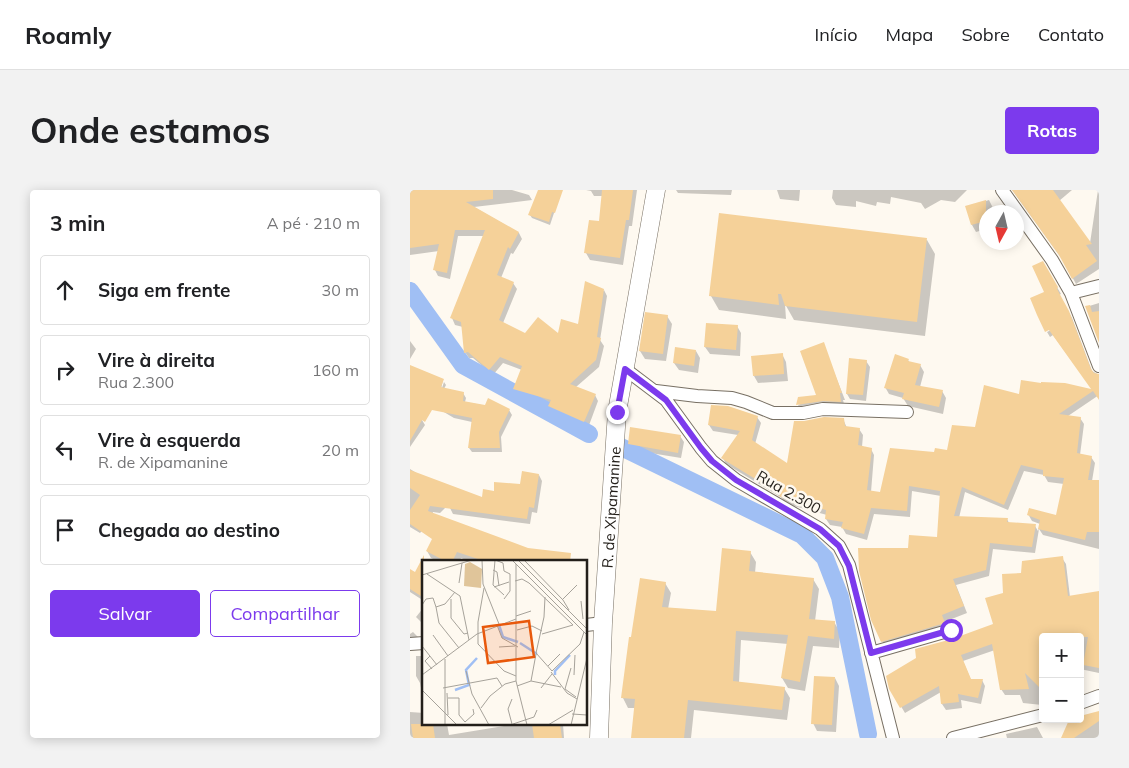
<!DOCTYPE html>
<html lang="pt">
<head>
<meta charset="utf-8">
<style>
	:root { --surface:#fff; --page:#f2f2f2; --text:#202124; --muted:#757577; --line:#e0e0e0; --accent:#7c3aed }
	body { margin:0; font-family:Mulish,sans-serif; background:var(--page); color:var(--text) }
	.controls { position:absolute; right:15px; bottom:15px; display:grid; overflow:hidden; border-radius:5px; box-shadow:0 2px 12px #0003 }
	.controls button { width:45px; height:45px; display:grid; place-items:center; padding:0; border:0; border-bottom:1px solid var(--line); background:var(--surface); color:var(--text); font:25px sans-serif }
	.compass { position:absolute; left:569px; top:15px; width:45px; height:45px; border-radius:50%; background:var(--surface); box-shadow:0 2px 12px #0003; rotate:188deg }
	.stop { position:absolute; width:15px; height:15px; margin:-11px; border:4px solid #7c3aed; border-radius:50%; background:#fff }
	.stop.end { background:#7c3aed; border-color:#fff; box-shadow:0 1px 5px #0008 }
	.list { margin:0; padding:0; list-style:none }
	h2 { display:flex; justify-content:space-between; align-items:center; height:65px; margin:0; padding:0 20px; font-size:21px }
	h2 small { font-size:16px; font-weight:400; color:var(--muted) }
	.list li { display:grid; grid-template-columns:32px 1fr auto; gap:15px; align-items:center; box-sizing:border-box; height:70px; margin:0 10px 10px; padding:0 10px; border:1px solid var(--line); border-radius:5px }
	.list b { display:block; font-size:19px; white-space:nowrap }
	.list p { margin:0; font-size:16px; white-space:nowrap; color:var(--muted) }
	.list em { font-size:16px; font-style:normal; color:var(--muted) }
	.actions { display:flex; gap:10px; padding:15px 20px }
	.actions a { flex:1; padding:11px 0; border:1px solid var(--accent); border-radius:5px; text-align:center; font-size:18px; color:var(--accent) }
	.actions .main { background:var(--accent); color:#fff }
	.icon { flex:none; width:28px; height:28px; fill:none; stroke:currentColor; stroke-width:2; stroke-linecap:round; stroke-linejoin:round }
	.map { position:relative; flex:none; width:689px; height:548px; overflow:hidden; border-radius:5px }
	header { display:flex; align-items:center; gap:30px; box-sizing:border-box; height:70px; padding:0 25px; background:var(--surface); border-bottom:1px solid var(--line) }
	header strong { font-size:24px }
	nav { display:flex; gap:28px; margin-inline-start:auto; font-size:18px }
	.intro { display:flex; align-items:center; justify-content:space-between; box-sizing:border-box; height:120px; padding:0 30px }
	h1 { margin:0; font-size:35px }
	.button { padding:12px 22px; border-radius:5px; background:var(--accent); color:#fff; font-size:18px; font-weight:700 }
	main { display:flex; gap:30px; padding:0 30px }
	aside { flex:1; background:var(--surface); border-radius:5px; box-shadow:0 2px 12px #0003 }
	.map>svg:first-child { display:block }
	.shadow { fill:#0003; fill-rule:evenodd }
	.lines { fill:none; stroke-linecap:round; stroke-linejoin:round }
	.canal { stroke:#a0bff4; stroke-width:18 }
	.building { fill:#f5d199 }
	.street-casing { stroke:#787064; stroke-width:14 }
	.secondary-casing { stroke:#787064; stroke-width:19 }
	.street { stroke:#fff; stroke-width:12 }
	.secondary { stroke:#fff; stroke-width:18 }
	.route { stroke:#7c3aed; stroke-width:6 }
	.labels { text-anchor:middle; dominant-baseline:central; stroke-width:5; stroke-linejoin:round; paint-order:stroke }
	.street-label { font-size:15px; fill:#231f1a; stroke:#fef9f0 }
	.inset-river { fill:none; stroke:#a0bff4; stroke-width:2.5 }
	.inset-road { fill:none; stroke:#a6a29a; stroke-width:1 }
	.view { fill:#e8590c; fill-opacity:0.15; stroke:#e8590c; stroke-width:2.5 }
	.inset-edge { fill:none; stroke:#231f1a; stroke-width:2.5 }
</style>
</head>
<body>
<header>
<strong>Roamly</strong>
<nav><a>Início</a><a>Mapa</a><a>Sobre</a><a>Contato</a></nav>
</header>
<div class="intro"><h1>Onde estamos</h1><a class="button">Rotas</a></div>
<main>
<aside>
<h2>3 min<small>A pé · 210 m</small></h2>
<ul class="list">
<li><svg class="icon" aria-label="ahead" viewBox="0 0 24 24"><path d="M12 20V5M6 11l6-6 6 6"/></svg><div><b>Siga em frente</b></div><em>30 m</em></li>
<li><svg class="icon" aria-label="right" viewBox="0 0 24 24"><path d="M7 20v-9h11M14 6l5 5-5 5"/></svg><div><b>Vire à direita</b><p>Rua 2.300</p></div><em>160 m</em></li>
<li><svg class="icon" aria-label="left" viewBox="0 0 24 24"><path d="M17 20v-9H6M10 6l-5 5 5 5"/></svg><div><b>Vire à esquerda</b><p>R. de Xipamanine</p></div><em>20 m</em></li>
<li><svg class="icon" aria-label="arrive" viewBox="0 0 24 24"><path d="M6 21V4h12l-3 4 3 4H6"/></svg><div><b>Chegada ao destino</b></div></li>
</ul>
<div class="actions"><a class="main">Salvar</a><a>Compartilhar</a></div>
</aside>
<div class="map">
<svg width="689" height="548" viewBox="0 0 689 548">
	<rect width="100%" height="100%" fill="#fef9f0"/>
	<path class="shadow" d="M0 0H102L119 5 122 10 64 17 109 43 112 49 103 64 101 63 91 88 103 93 107 99 93 133 115 144 148 145 169 135 194 100 197 106 190 150 194 156 189 177 166 197 185 205 188 211 178 238 143 222 140 215 108 205 104 199 112 180 93 173 83 185 63 168H59L55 162 53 137 45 135 42 128 74 46H48L40 89 28 86 25 80 29 61 0 65Z
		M176 0H227L222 36H219L213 75 180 70 176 63 190 32 193 6H184L181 1Z
		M266 0H322L321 5 268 3Z
		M367 0H390L389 11 370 9Z
		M423 0H557L545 12 531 10 515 19 511 13 481 7 480 14 467 12 466 16 446 11V17L426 15 422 8Z
		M602 0H662L649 11 680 53 688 0H689V79L666 94 654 72Z
		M579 10 585 22H576V39L566 42 562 35 557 17Z
		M146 17 140 35 122 28 120 25Z
		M517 50 525 64 515 146 384 130 375 114 376 129 309 120 301 106Z
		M635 77 651 104 649 105 662 128 682 181 689 185V205L658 226 670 228 674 234 670 265 681 267 685 273 682 291H689V359L633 345 629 339 625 363 583 359 579 386 546 395 557 423 534 432 538 439 476 457 472 451 499 359 528 349 531 306 502 301 500 327 464 324 457 350 436 344 432 337 420 335 416 329 417 325 380 315 374 312 372 308 316 274 313 268 328 245 303 241 299 235 347 227 351 233 345 254 378 275 433 229 437 238 449 239 453 245 452 257 461 259 464 265 461 302 471 304 525 263 538 262 566 238 610 205 683 200 643 145 640 147 637 142 645 138 636 103ZM614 281 634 285 638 292 654 294 647 326 618 324 622 331 630 334 628 341 625 336 599 333 597 329 549 328 555 302 598 320Z
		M689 113V150L676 117Z
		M236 123 257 126 262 134 256 171 235 169 230 161Z
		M327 136 331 143 330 166 300 164 295 157Z
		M0 151 6 159 0 169Z
		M413 154 435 210H433L435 218 392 222 388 215 407 207Z
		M286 161 290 168 288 183 269 180 264 173Z
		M372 164 376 172 378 191 348 193 344 186 343 167Z
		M498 170 500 173 510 175 514 182 510 197 532 201 536 208 533 224 498 216 493 208 479 204 475 197Z
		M456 171 460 177 456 211 440 209 437 204Z
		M0 178 33 190 30 204 34 192 36 195 34 199 53 203 56 208 55 212 99 220 102 225 91 247 92 262H62L59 258 62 232 44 228 0 202Z
		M0 226 12 230 15 235 0 257Z
		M221 239 270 246 274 252 271 268 222 260 219 254Z
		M0 279 8 284 73 309 85 303 111 295 129 285 132 291 127 323 122 322 120 334 43 324 40 318 45 308 30 323 23 322 20 332 10 343 0 337Z
		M35 328 150 372H61L51 368 49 372H29L21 368 17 361Z
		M340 362 346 372 345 383 403 389 409 399 405 431 424 432 430 442 429 458 403 456 395 501 378 498 372 488 378 454 331 450 329 493 374 498 380 508 377 530 284 520 281 548H223L225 518H218L213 508 222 448 255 393 261 403 258 419 307 423Z
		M652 368 656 374 660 407 689 402V483L670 479V447H633L632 515 613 513 610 505H595L591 499 585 460 553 471 561 490H572L575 496 571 514 551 510 552 518 536 520 532 514 531 502 495 523 480 498 542 450 584 435 594 404 612 385Z
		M0 380 14 394V411L0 402Z
		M14 417V435L6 427Z
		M3 442 9 448 0 450V444Z
		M6 466H14V513L10 493 6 486Z
		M425 488 429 496 426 542 407 541 403 533Z
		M0 522 14 523V534H37L39 545 106 534H153L154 548H0Z
		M689 523V548H653L660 531Z
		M627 537 633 548H597L596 544Z"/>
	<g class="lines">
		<path class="canal" d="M0 101 53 175 179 244
			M207 255 392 345 415 368 430 407 458 544"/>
	</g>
	<path class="building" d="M0 0H83V9L56 12 109 42 100 59 98 57 87 85 104 92 89 130 115 143 128 127 148 143 151 129 168 134 175 91 194 99 187 147 191 148 186 170 160 194 186 204 174 232 138 216 141 210 103 199 112 176 90 167 79 180 58 162 54 163 51 132 40 128 75 40H45L37 83 23 80 29 54 0 58Z
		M128 0H153L145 23 142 22 139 32 118 25Z
		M192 0H223L219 30H216L210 68 174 63 179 30 189 31Z
		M602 0H643L682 54 676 55 687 71 662 89 649 65Z
		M576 10V31L561 35 555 16Z
		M309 23 517 48 507 132 375 116 371 104H368L369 115 299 106Z
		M633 71 648 97 647 99 659 121 681 179 684 183 689 184V210L683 201 649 224 671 227 667 263 682 266 678 290H689V342H677L675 350 628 339 630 330 617 325 619 318 646 325 654 288 633 286V280L611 275 594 315 552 297 544 326 598 328 597 332 626 334 622 357 580 353 576 380 543 389 554 416 532 425 535 433 471 452 461 430 449 381 448 358H498L499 345 527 347 530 301 499 296 497 321 461 318 454 344 431 338 433 332 415 329 416 320 376 309 369 306 370 304 311 268 330 241 298 235 301 215 318 216 348 226 342 250 377 273 384 231H394L414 227 434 228 435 236 450 238 448 255 462 258 457 300 470 302 480 258 524 262 525 258 537 260 542 235 565 237 574 195 609 204 611 190 631 193V192L655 193 681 199 639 140 635 142 627 125 620 108 634 102 622 76Z
		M680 115 682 122 689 121V153L675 116Z
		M235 122 258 125 253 164 229 161Z
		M296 133 328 135 326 160 294 157Z
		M414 152 432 203H430L431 212 413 211 386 215 388 207 406 205 390 161Z
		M265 157 286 160 284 176 263 173Z
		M373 163 374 184 343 186 341 166Z
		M485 164 499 169 498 171 511 174 505 195 533 200 529 217 492 209 494 203 474 198Z
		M439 168 457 170 453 205 436 204Z
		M0 175 34 189 31 197 54 202 53 211 75 215 78 208 100 219 89 242 90 258H58L62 228 22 220 15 232 12 230 0 251Z
		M220 237 271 245 268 263 218 254Z
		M0 280 72 307 73 299 84 301V292L110 294 112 281 129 284 124 318 119 317 117 329 20 316 18 321 118 358 161 363 160 372H77L47 362 42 372H37L16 361 22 349 0 334V320L10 305 0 298Z
		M312 358 341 361 339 381 404 388 399 429 425 431 424 449 398 446 390 492 371 488 378 445 326 441 323 491 375 497 372 520 278 510 274 548H221L225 509 211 508 219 447H221L230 388 256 392 252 417 306 421Z
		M14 365V408L0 399V379L5 382Z
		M653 366 658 406 689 401V478L673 475 678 447H633V474L631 473 630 498 615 483 619 499 590 500 582 454 551 465 561 489H573L568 508 548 504 549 512 531 514 529 496 490 518 479 499 476 486 506 468 505 459 542 449 583 434 575 408 593 403 592 384 611 383 612 371Z
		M404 486 425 487 422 535 401 534Z
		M689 521V531L664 548H651L659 530 670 529V526Z
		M1 534H23L25 548H3Z
		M122 534H150L152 548H124Z"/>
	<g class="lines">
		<g class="street-casing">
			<path id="street" d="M592 0 642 70 661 103 689 176
				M661 103 689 96
				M215 179 256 210 291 258 302 271 326 290 410 339 429 356 439 375 483 548
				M246 201 287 206 322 208 336 212 363 223H393L413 219 497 222
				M176 435 193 433
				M0 454 14 453
				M461 463 541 440
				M670 513 689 506
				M543 548 633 525"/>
		</g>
		<g class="secondary-casing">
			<g id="secondary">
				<path id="s1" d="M189 548 193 433 207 222 246 0"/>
			</g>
		</g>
		<use href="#street" class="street"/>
		<use href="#secondary" class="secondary"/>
	</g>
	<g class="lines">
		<path class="route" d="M207 222 215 179 256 210 291 258 302 271 326 290 410 339 429 356 439 376 461 463 541 440"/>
	</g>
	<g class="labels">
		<g class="street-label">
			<text transform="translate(379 302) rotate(30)">Rua 2.300</text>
			<text stroke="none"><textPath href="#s1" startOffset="231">R. de Xipamanine</textPath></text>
		</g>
	</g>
	<g transform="translate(12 370)">
		<rect width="165" height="165" fill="#fef9f0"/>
		<path d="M48 2 60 9 59 28 42 26 43 4Z" fill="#e0c59a"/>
		<path class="inset-river" d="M77 65 81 77 96 82M98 83 115 94M133 115V111L148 95M33 130 47 125 44 110 55 98"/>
		<path class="inset-road" d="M60 0 61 24 77 64M73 0 81 3 82 11 88 14V31L82 39M73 0 71 25 82 35M90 0 165 75M96 0 165 69M102 0 141 40 147 50M94 4V121L105 165M71 10 75 12 77 26M5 14 38 36 47 80M0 15 50 0M93 21 100 19 107 23 151 65M37 23 40 3M72 27 87 22M62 28 56 62V84L82 111 94 116M33 32 23 44 14 47 17 63 37 88M123 37 122 57 114 93 130 111 158 84 162 72M29 39V58L42 74 46 73M141 39 155 25M159 41 161 59M0 45 4 39 11 38 14 47M94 56 109 51M75 65 80 78 96 87M95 70 110 66 120 71M120 74 151 65M11 75 26 96M0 86 15 105M77 87 93 86M8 96 3 101 10 109M126 106 138 94M149 108 143 129 154 137M44 111 50 134 67 165M129 112 145 133 155 139M0 115 55 74 94 59M152 115 153 95M109 121 139 127M95 126 109 121 114 94M21 128 75 118 80 126M119 128 130 114M0 130 35 165M25 133 26 155M26 138H37V155L43 162 52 154 51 149M90 139 86 149 90 164M59 148 68 136 83 124 94 121M150 154 165 155M91 164 112 157 115 150M23 165V99M126 165 151 150M149 165 165 98"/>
		<path class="view" d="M107 61 112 97 66 103 61 67Z"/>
		<rect width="165" height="165" class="inset-edge"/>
	</g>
</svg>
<div class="controls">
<button>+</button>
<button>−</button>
</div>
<svg class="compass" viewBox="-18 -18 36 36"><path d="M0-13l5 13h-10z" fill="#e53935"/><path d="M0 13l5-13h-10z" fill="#757577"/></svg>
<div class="stop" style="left:541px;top:440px"></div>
<div class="stop end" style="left:207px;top:222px"></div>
</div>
</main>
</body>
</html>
